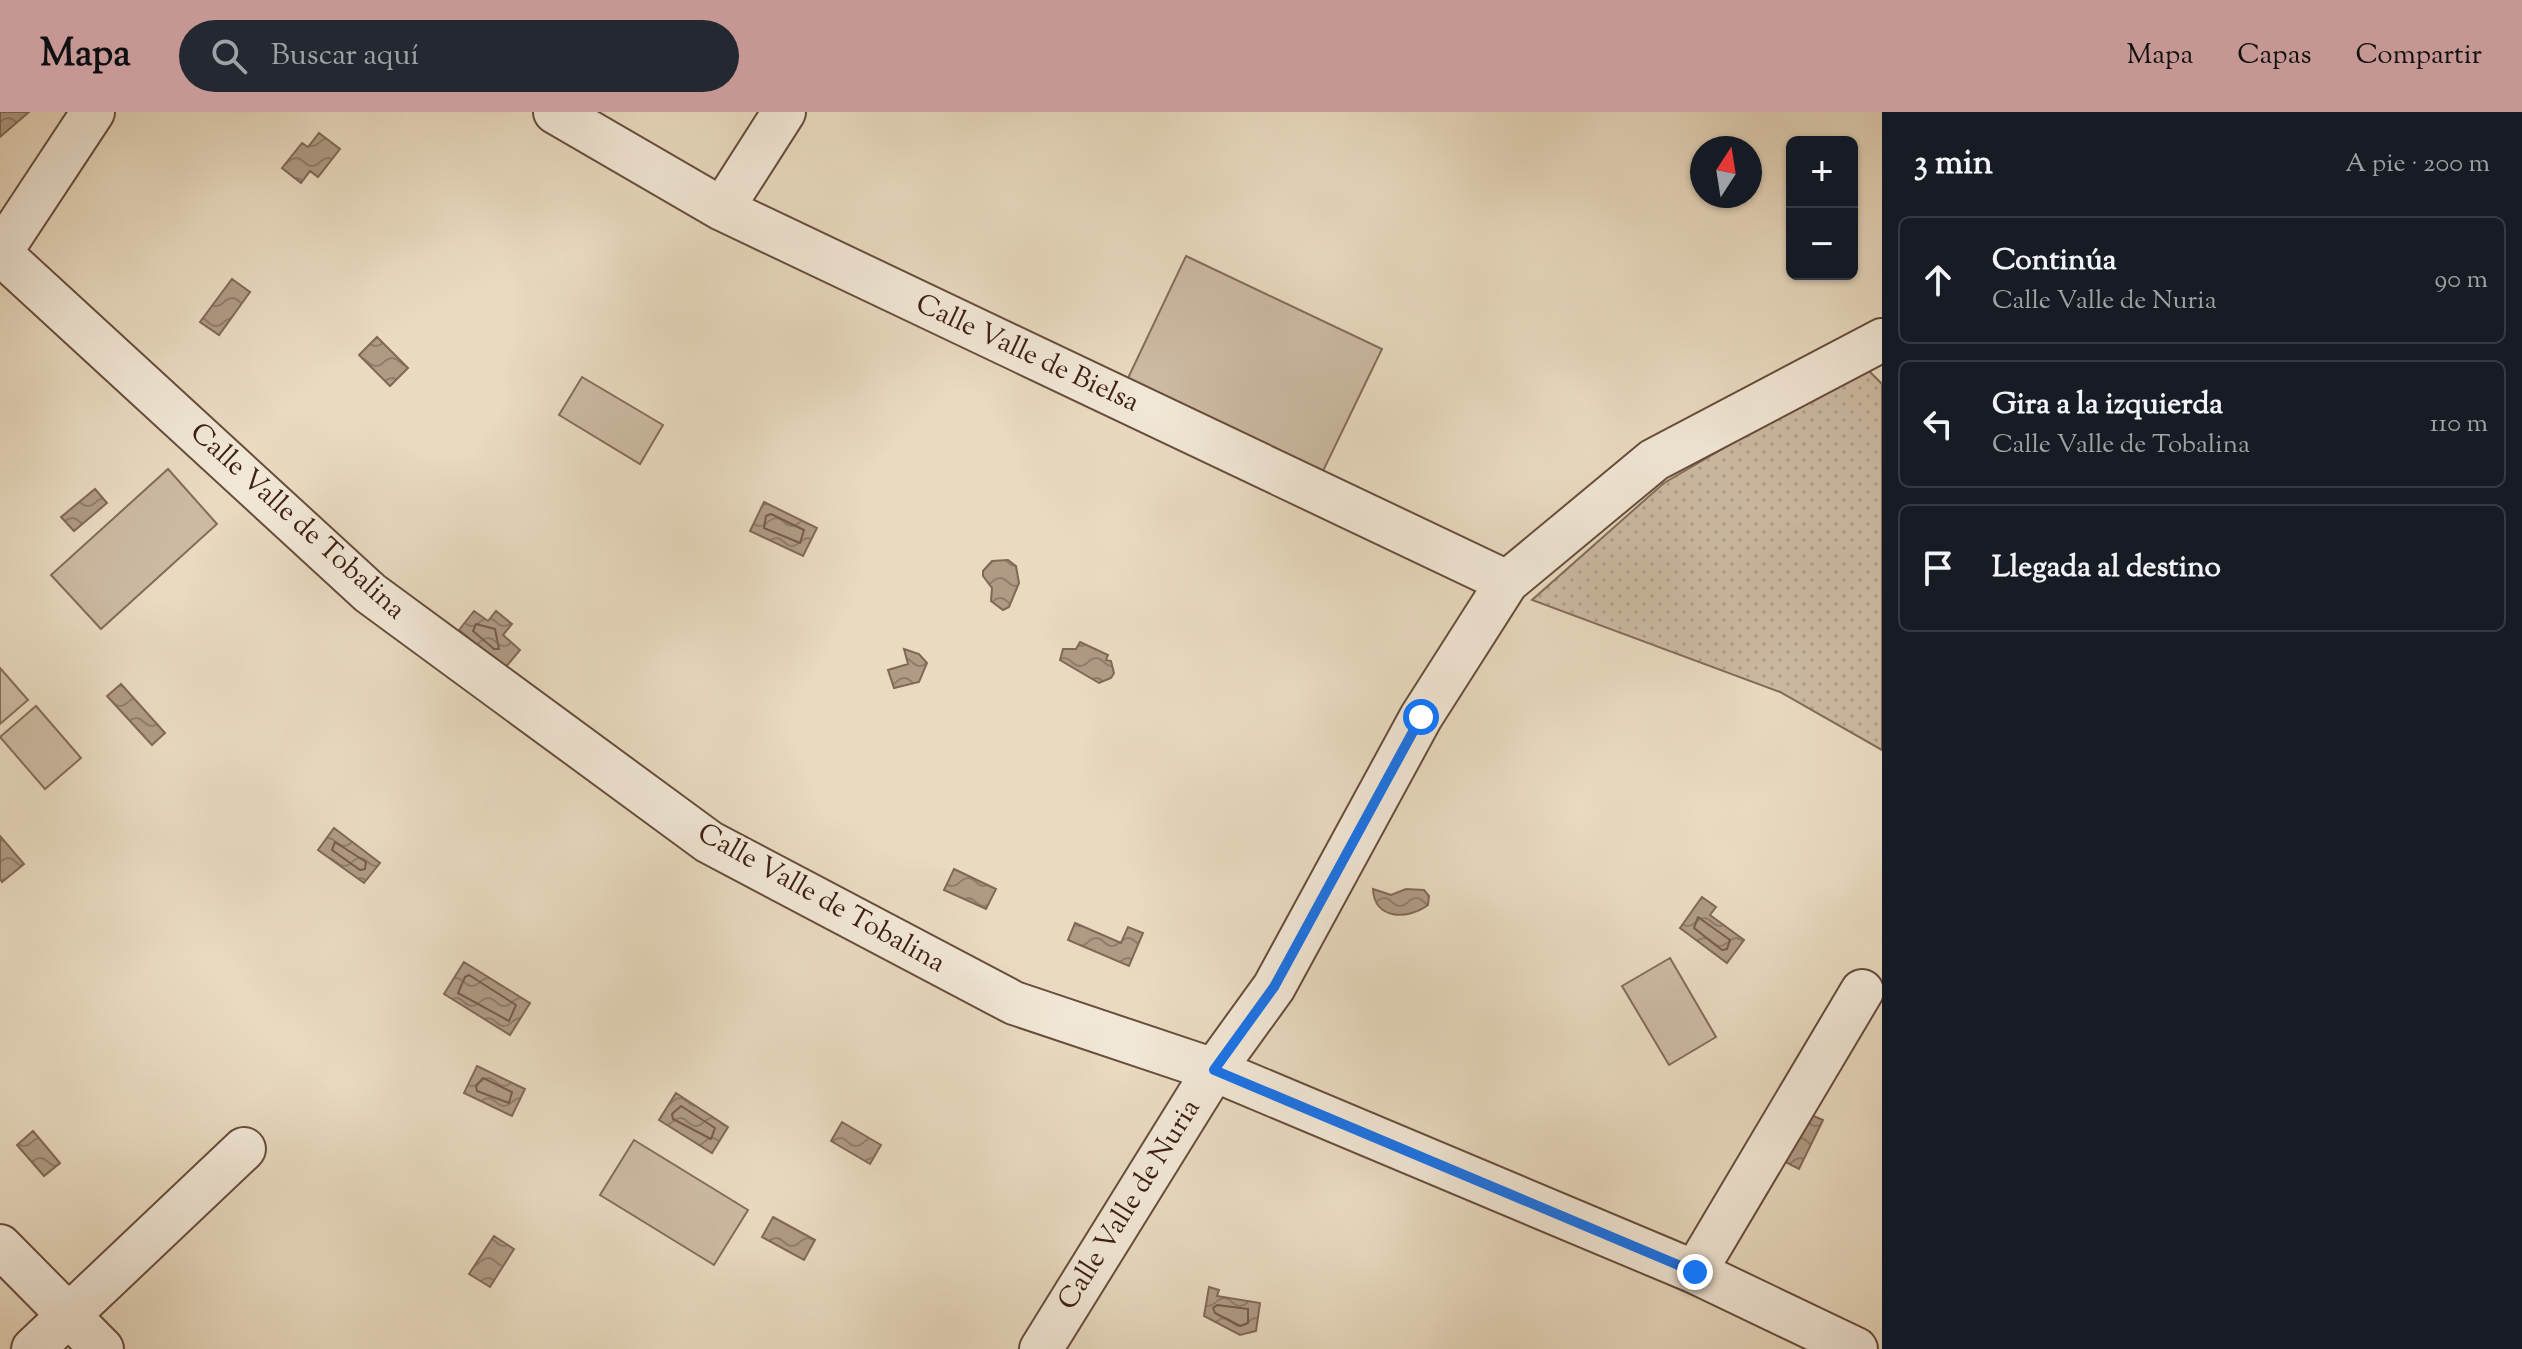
<!DOCTYPE html>
<html lang="es">
<head>
<meta charset="utf-8">
<style>
	:root { --surface:#171b24; --page:#242831; --text:#f1f3f6; --muted:#9ea1a6; --line:#363941; --accent:#c59692 }
	body { margin:0; font-family:"Sorts Mill Goudy",serif; background:var(--page); color:var(--text) }
	.controls { position:absolute; right:24px; top:24px; display:grid; overflow:hidden; border-radius:12px; box-shadow:0 2px 6px #0004 }
	.controls button { width:72px; height:72px; display:grid; place-items:center; padding:0; border:0; border-bottom:2px solid var(--line); background:var(--surface); color:var(--text); font:40px sans-serif }
	.compass { position:absolute; left:1690px; top:24px; width:72px; height:72px; border-radius:50%; background:var(--surface); box-shadow:0 2px 6px #0004; rotate:12deg }
	.stop { position:absolute; width:24px; height:24px; margin:-18px; border:6px solid #1a73e8; border-radius:50%; background:#fff }
	.stop.end { background:#1a73e8; border-color:#fff; box-shadow:0 2px 8px #0008 }
	.list { margin:0; padding:0; list-style:none }
	h2 { display:flex; justify-content:space-between; align-items:center; height:104px; margin:0; padding:0 32px; font-size:34px }
	h2 small { font-size:26px; font-weight:400; color:var(--muted) }
	.list li { display:grid; grid-template-columns:52px 1fr auto; gap:24px; align-items:center; box-sizing:border-box; height:128px; margin:0 16px 16px; padding:0 16px; border:2px solid var(--line); border-radius:12px }
	.list b { display:block; font-size:30px; white-space:nowrap }
	.list p { margin:0; font-size:26px; white-space:nowrap; color:var(--muted) }
	.list em { font-size:26px; font-style:normal; color:var(--muted) }
	.icon { flex:none; width:44px; height:44px; fill:none; stroke:currentColor; stroke-width:2; stroke-linecap:round; stroke-linejoin:round }
	.map { position:relative; flex:none; width:1882px; height:1237px; overflow:hidden }
	header { display:flex; align-items:center; gap:48px; box-sizing:border-box; height:112px; padding:0 40px; background:var(--accent); color:#111 }
	header strong { font-size:38px }
	nav { display:flex; gap:44px; margin-inline-start:auto; font-size:28px }
	.search { width:560px; height:72px; background:var(--page); display:flex; align-items:center; gap:20px; box-sizing:border-box; padding:0 28px; border-radius:44px; color:var(--muted); font-size:30px }
	main { display:flex }
	aside { flex:1; background:var(--surface) }
	.map>svg:first-child { display:block }
	.grass { fill:#ccbaa2; stroke:#846c59; stroke-width:2 }
	.park { fill:url(#park-dots); stroke:#846c59; stroke-width:2 }
	.water { fill:url(#water-waves); stroke:#816856; stroke-width:2 }
	.lines { fill:none; stroke-linecap:round; stroke-linejoin:round }
	.shore { stroke:#765c4a; stroke-width:2 }
	.minor-casing { stroke:#684d3c; stroke-width:46 }
	.minor { stroke:#f1e7d6; stroke-width:42 }
	.route { stroke:#1a73e8; stroke-width:10 }
	.labels { text-anchor:middle; dominant-baseline:central; stroke-width:6; stroke-linejoin:round; paint-order:stroke }
	.street-label { font-size:28px; fill:#3d1e10; stroke:#f1e7d6 }
</style>
</head>
<body>
<header>
<strong>Mapa</strong>
<div class="search"><svg class="icon" aria-label="search" viewBox="0 0 24 24"><circle cx="10" cy="10" r="6"/><path d="M15 15l6 6"/></svg>Buscar aquí</div>
<nav><a>Mapa</a><a>Capas</a><a>Compartir</a></nav>
</header>
<main>
<div class="map">
<svg width="1882" height="1237" viewBox="0 0 1882 1237">
	<defs>
		<pattern id="park-dots" width="8" height="8" patternUnits="userSpaceOnUse" patternTransform="scale(2)"><rect width="8" height="8" fill="#ccbaa2"/><path d="M2 2h.1M6 6h.1" fill="none" stroke="#b09f8a" stroke-width="1.8" stroke-linecap="round"/></pattern>
		<pattern id="water-waves" width="16" height="10" patternUnits="userSpaceOnUse" patternTransform="scale(2)"><rect width="16" height="10" fill="#af9a84"/><path d="M0 5q4-4 8 0t8 0" fill="none" stroke="#907d6b"/></pattern>
	</defs>
	<rect width="100%" height="100%" fill="#e9dac0"/>
	<filter id="stains"><feTurbulence type="fractalNoise" baseFrequency=".0025" numOctaves="4"/><feColorMatrix values="0 0 0 0 .2 0 0 0 0 .09 0 0 0 0 .02 0 0 0 .5 -.17"/></filter>
	<radialGradient id="worn" r=".72"><stop offset=".6" stop-color="#630" stop-opacity="0"/><stop offset="1" stop-color="#630" stop-opacity=".3"/></radialGradient>
	<path class="grass" d="M1186 144 1382 237 1323 359 1128 266Z
		M582 265 663 313 640 352 559 303Z
		M168 357 217 412 101 517 51 463Z
		M0 556 28 588 0 612Z
		M36 594 81 646 45 677 0 625Z
		M1670 846 1716 925 1669 953 1622 874Z
		M634 1028 748 1098 714 1153 600 1083Z"/>
	<path class="park" d="M1864 254 1882 272V638L1780 580 1532 488 1664 371Z"/>
	<path class="water" d="M0 0H29L0 25Z
		M319 21 340 37 318 65 310 59 301 71 282 56 302 31 308 35Z
		M232 167 250 180 219 223 200 210Z
		M377 225 408 256 390 274 359 243Z
		M95 377 107 391 74 419 61 405Z
		M764 390 817 416 803 444 750 419Z
		M1008 448 1016 454 1019 471 1009 495 1003 498 991 489 992 476 983 464V459L992 449Z
		M474 499 488 509 496 499 512 512 503 523 520 538 505 556 459 518Z
		M1080 530 1108 543 1106 548 1111 549 1114 561 1111 566 1099 571 1060 548 1063 537H1076Z
		M904 537 919 542 927 551 919 570 894 576 888 558 908 552Z
		M121 572 165 621 152 633 107 584Z
		M334 716 380 751 364 771 318 738Z
		M0 724 24 752 2 770 0 767Z
		M954 757 996 777 986 797 944 778Z
		M1373 777 1391 783 1406 777 1424 778 1429 784 1428 793C1408 808 1374 808 1373 777Z
		M1702 785 1716 795 1710 803 1744 828 1727 851 1680 816Z
		M1075 811 1121 831 1128 815 1143 821 1129 854 1068 828Z
		M464 850 530 891 510 923 444 882Z
		M477 954 525 977 512 1004 464 981Z
		M676 981 728 1015 712 1041 659 1008Z
		M1802 999 1823 1008 1799 1057 1779 1047Z
		M842 1010 881 1033 870 1052 831 1029Z
		M33 1019 60 1051 44 1064 17 1033Z
		M773 1105 815 1128 804 1148 762 1125Z
		M494 1124 514 1137 490 1175 469 1162Z
		M1209 1175 1219 1178 1217 1184 1260 1191 1256 1219 1240 1223 1204 1204Z"/>
	<g class="lines">
		<path class="shore" d="M771 402 804 418 800 431 764 416 766 404Z
			M476 512 495 517 499 537H494L473 519Z
			M335 730 366 750 365 757 360 758 332 738Z
			M1698 805 1730 828 1727 837 1722 838 1694 816Z
			M469 863 516 893 509 909 458 881 465 865Z
			M483 966 512 980 509 991 477 979 476 974Z
			M681 994 715 1016 711 1027 673 1007 672 1002Z
			M1217 1193 1248 1197V1211L1240 1214 1215 1201 1213 1196Z"/>
		<g class="minor-casing">
			<path id="minor" d="M555 0 722 97 1507 470
				M722 97 784 0
				M0 141 370 481 709 730 1014 891 1214 958 1695 1160 1856 1237
				M0 141 93 0
				M0 1134 102 1237
				M1695 1160 1862 879
				M33 1237 244 1037
				M1041 1237 1214 958 1274 875 1421 605 1507 470 1654 348 1882 228"/>
		</g>
		<use href="#minor" class="minor"/>
	</g>
	<g class="lines">
		<path class="route" d="M1421 605 1274 875 1214 958 1695 1160"/>
	</g>
	<g class="labels">
		<g class="street-label">
			<text transform="translate(1027 242) rotate(25)">Calle Valle de Bielsa</text>
			<text transform="translate(297 410) rotate(42)">Calle Valle de Tobalina</text>
			<text transform="translate(821 787) rotate(29)">Calle Valle de Tobalina</text>
			<text transform="translate(1130 1093) rotate(-58)">Calle Valle de Nuria</text>
		</g>
	</g>
	<rect width="100%" height="100%" filter="url(#stains)"/>
	<rect width="100%" height="100%" fill="url(#worn)"/>
</svg>
<div class="controls">
<button>+</button>
<button>−</button>
</div>
<svg class="compass" viewBox="-18 -18 36 36"><path d="M0-13l5 13h-10z" fill="#e53935"/><path d="M0 13l5-13h-10z" fill="#9ea1a6"/></svg>
<div class="stop" style="left:1421px;top:605px"></div>
<div class="stop end" style="left:1695px;top:1160px"></div>
</div>
<aside>
<h2>3 min<small>A pie · 200 m</small></h2>
<ul class="list">
<li><svg class="icon" aria-label="ahead" viewBox="0 0 24 24"><path d="M12 20V5M6 11l6-6 6 6"/></svg><div><b>Continúa</b><p>Calle Valle de Nuria</p></div><em>90 m</em></li>
<li><svg class="icon" aria-label="left" viewBox="0 0 24 24"><path d="M17 20v-9H6M10 6l-5 5 5 5"/></svg><div><b>Gira a la izquierda</b><p>Calle Valle de Tobalina</p></div><em>110 m</em></li>
<li><svg class="icon" aria-label="arrive" viewBox="0 0 24 24"><path d="M6 21V4h12l-3 4 3 4H6"/></svg><div><b>Llegada al destino</b></div></li>
</ul>
</aside>
</main>
</body>
</html>
